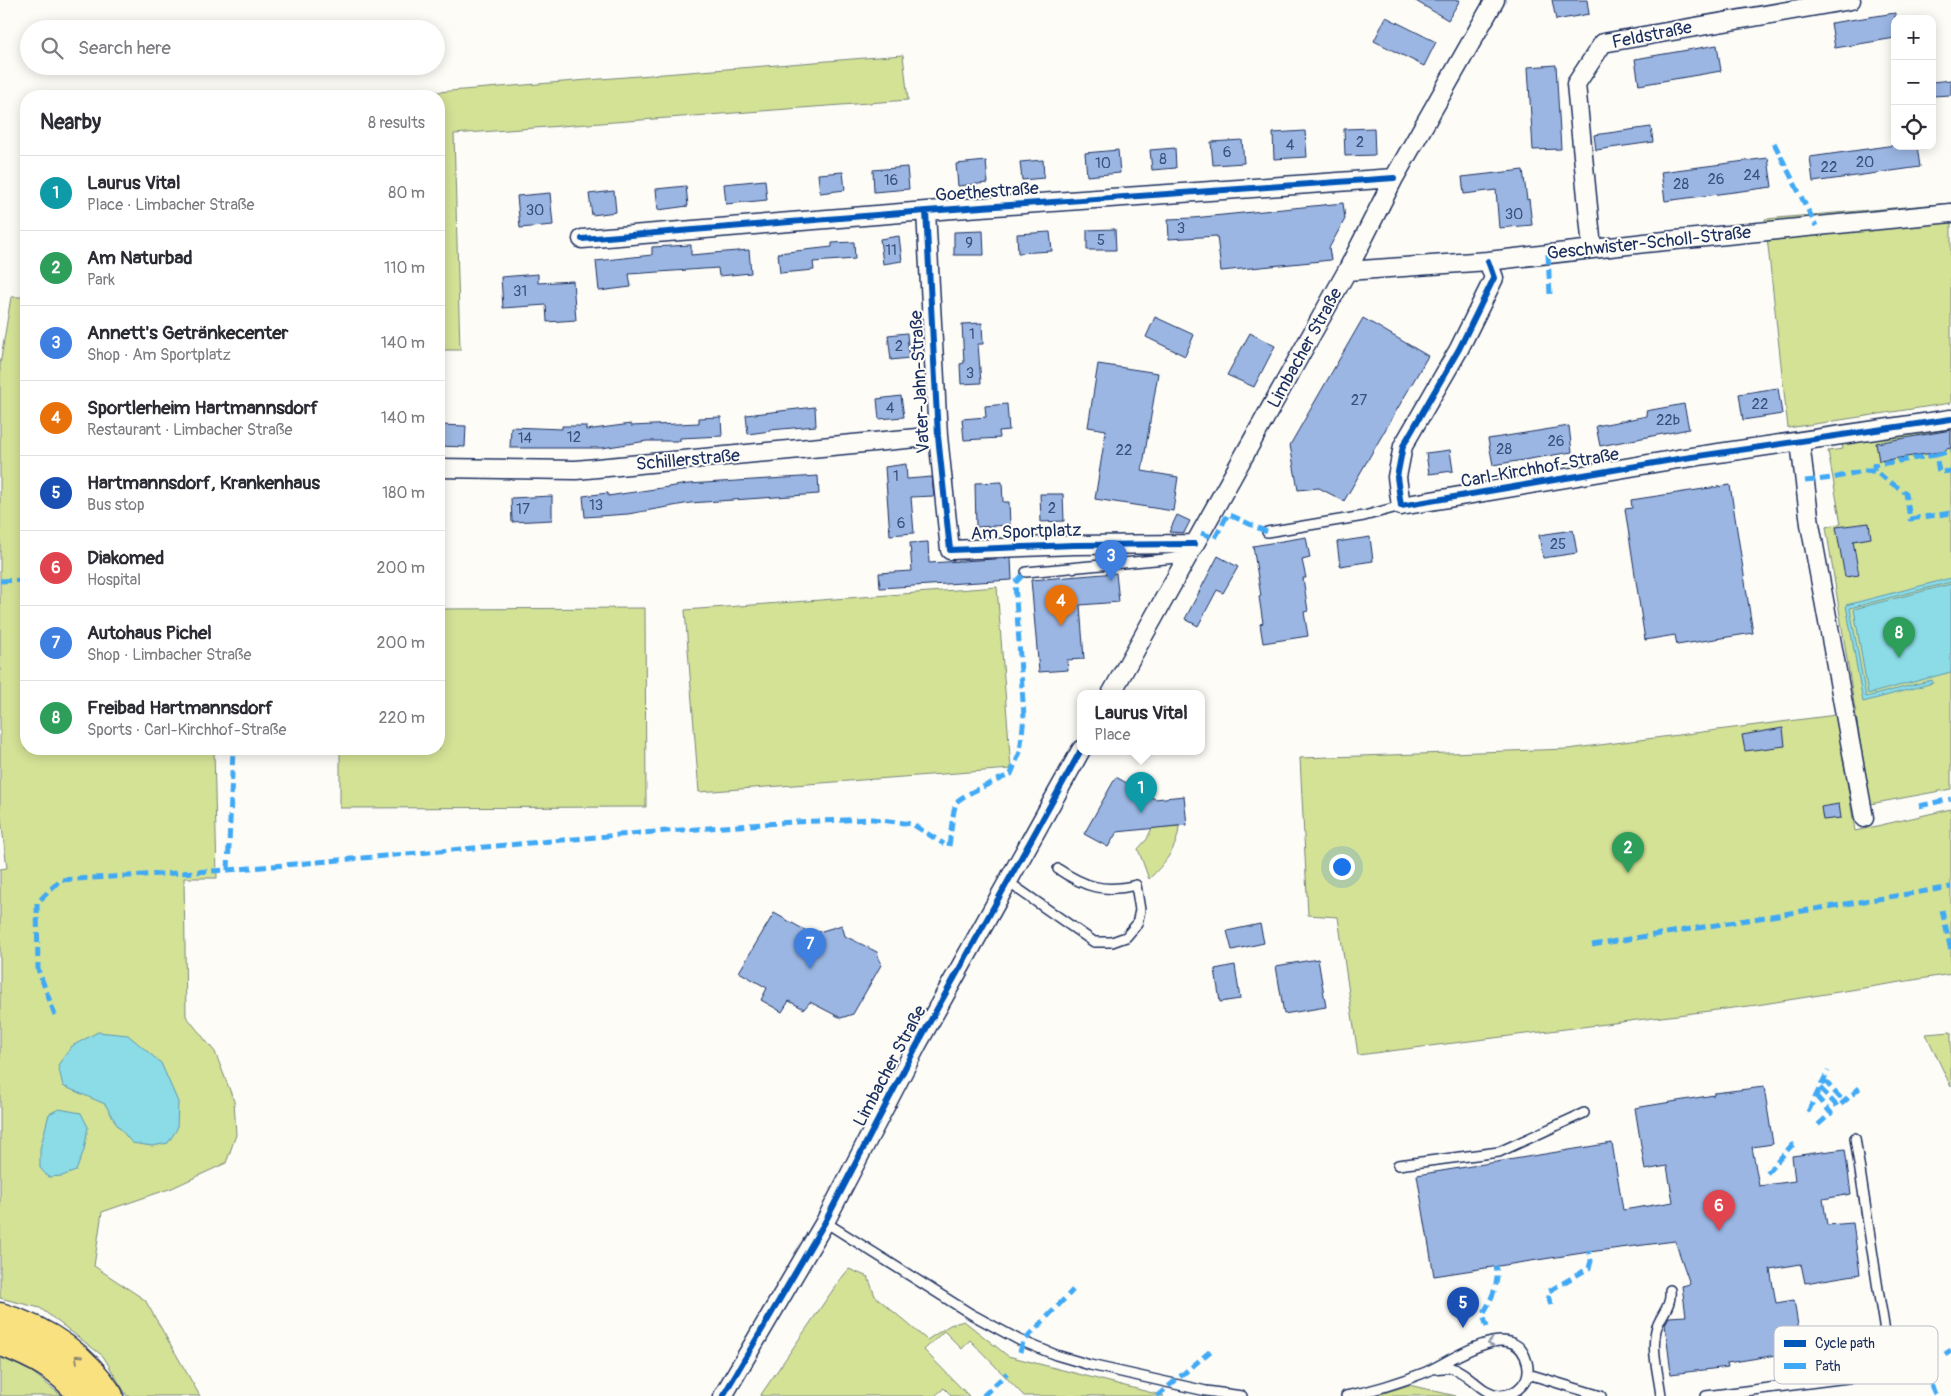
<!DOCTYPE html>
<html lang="en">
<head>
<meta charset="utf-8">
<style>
	:root { --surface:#fff; --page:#f7f7f7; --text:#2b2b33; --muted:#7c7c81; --line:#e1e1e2; --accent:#ea580c }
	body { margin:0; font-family:Pangolin,sans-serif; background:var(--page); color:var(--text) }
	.controls { position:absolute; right:15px; top:15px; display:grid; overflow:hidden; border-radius:10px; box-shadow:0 2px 12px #0003 }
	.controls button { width:45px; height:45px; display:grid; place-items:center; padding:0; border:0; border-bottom:1px solid var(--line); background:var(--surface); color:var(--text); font:25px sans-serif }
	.you { position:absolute; left:1341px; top:866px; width:18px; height:18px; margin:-12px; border:4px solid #fff; border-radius:50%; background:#1a73e8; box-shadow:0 0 0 8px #1a73e833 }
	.badge { display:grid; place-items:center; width:32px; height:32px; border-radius:50%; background:var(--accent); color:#fff; font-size:16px; font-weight:700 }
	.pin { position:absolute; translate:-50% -41px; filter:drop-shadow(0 1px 2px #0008) }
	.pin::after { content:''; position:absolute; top:26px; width:18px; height:15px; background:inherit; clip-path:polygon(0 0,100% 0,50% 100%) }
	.popup { position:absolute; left:1077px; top:690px; width:128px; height:65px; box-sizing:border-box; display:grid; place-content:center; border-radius:10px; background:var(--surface); filter:drop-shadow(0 1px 4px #0005); font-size:16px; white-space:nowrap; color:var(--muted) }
	.popup b { font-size:19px; color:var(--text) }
	.popup::after { content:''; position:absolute; left:50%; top:100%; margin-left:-10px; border:10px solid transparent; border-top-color:var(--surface) }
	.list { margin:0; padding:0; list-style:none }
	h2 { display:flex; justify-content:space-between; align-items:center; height:65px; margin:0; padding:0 20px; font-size:21px }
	h2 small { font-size:16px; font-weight:400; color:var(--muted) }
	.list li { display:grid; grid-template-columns:32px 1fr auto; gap:15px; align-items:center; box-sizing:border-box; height:75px; padding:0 20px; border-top:1px solid var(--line) }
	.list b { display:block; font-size:19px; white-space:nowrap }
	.list p { margin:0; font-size:16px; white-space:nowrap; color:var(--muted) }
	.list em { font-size:16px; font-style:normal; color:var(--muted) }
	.icon { flex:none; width:28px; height:28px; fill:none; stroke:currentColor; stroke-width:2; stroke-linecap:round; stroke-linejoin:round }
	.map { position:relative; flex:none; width:1951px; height:1396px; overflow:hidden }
	.search { position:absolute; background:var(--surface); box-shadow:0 2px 12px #0003; left:20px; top:20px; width:425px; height:55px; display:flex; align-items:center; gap:12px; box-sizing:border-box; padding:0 18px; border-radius:28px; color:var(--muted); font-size:19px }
	.panel { position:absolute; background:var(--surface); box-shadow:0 2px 12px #0003; left:20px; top:90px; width:425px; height:665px; border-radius:20px }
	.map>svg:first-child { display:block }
	.green { fill:#d4e296; stroke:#78887a }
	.water { fill:#8bdce7; stroke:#5e97b0 }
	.building { fill:#9bb6e2; stroke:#1b2f5e }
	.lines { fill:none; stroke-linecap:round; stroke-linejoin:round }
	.lane-casing { stroke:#1b2f5e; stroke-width:12 }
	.street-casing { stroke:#1b2f5e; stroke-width:21 }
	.highway-casing { stroke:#1b2f5e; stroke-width:31 }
	.lane { stroke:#fdfcf7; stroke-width:9 }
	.street { stroke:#fdfcf7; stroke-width:18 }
	.highway { stroke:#fae180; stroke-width:28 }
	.quiet { stroke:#3fa9f5; stroke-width:5; stroke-dasharray:10 5; stroke-linecap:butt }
	.cycleway-casing { stroke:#fdfcf7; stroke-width:9 }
	.cycleway { stroke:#0057b8; stroke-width:6 }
	.oneway { stroke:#8c96aa }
	.oneway2 { stroke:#8a886f }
	.labels { text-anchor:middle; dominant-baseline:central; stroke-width:4; stroke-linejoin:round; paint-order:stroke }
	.number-label { font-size:15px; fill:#3b517f }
	.street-label { font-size:18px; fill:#1b2f5e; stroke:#fdfcf7 }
	.key { fill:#fdfcf7; stroke:#b9bec9; stroke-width:1 }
	.key-label { font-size:14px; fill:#1b2f5e }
</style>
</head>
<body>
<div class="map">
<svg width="1951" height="1396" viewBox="0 0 1951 1396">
	<rect width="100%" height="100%" fill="#fdfcf7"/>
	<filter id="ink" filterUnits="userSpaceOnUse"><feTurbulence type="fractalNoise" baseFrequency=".02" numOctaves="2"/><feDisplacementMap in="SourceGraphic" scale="10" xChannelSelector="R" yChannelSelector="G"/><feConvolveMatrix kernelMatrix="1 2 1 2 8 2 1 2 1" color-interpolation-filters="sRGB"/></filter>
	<g filter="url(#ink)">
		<path class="green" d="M903 55 908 100 454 134 460 350H439V96H412V94Z
			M1951 203V403L1788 428 1765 219Z
			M11 297H26V749H214L217 878H184L186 1016 215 1052 234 1101 236 1135 226 1163 172 1188 102 1212 94 1266 145 1300 200 1396H127L103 1356 40 1308 0 1298V869L7 868 0 810V365Z
			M1951 422V789L1870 804 1826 527 1841 524 1828 451 1843 449 1841 441Z
			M997 587 1011 769 699 792 685 610Z
			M645 608 646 807 340 808V749H439V609Z
			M1836 715 1855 831 1951 809V974L1757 1005 1358 1055 1338 917 1308 915 1300 758 1568 749Z
			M1179 826C1178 848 1164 864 1149 879L1138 849 1147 839 1152 828Z
			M1951 1032V1087L1926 1034Z
			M849 1269 868 1277 875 1296 927 1340 950 1325 964 1321 1008 1356 1164 1396H1024L970 1340 962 1349 944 1331 924 1350 969 1396H952L944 1388 935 1396H760L839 1281Z
			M0 1355 31 1371 62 1396H0Z
			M1409 1385 1456 1396H1374Z"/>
		<path class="water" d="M1951 578V582L1850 608 1866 697 1932 680 1933 683 1863 702 1846 605Z
			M1951 584V672L1868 694 1854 609Z
			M98 1032 128 1035 161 1063 178 1102 177 1129 168 1143 152 1146 132 1143 117 1125 105 1104 63 1086 58 1065 72 1046Z
			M59 1109 81 1113 88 1127 84 1150 76 1171 62 1176 48 1177 40 1168V1149L49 1114Z"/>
		<path class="building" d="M1414 0H1460L1448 20Z
			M1552 0H1587L1589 14 1556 20Z
			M1895 13V38L1835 48 1831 23Z
			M1386 17 1436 42 1424 66 1374 41Z
			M1717 45 1721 71 1639 85 1635 59Z
			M1556 65 1561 149 1533 150 1528 67Z
			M1951 80V95L1932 96V82Z
			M1651 127 1653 142 1596 150 1594 135Z
			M1374 128 1375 155 1345 156 1344 129Z
			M1305 131 1307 157 1274 159 1273 133Z
			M1242 140 1244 163 1213 165 1211 142Z
			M1895 145 1917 146 1920 167 1813 182 1810 157Z
			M1175 148 1176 168 1152 170 1150 150Z
			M1118 150 1120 173 1087 176 1085 153Z
			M1768 158 1772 187 1665 201 1661 172Z
			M1043 160 1044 178 1022 180 1020 162Z
			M986 161 988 183 958 186 956 164Z
			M907 167 909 189 874 192 873 170Z
			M1523 170 1527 200 1529 199 1532 225 1499 228 1496 190 1464 194 1462 177Z
			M843 172 845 190 820 193 818 174Z
			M765 180 767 200 726 204 724 184Z
			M686 186 688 206 658 210 656 189Z
			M614 191 616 212 592 215 589 194Z
			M550 193 553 225 520 228 517 196Z
			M1343 203 1345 219 1329 248 1331 260 1221 271 1217 236 1169 239 1168 219 1193 218Z
			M1115 229 1116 250H1087V230Z
			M983 231 984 255H954V232Z
			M1050 232 1052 251 1018 253 1017 234Z
			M899 236 902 261 883 264 880 239Z
			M854 242 855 259 813 262 814 270 780 273 778 253 832 247V243Z
			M691 245V255L749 250 751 273 719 276 718 268 629 274 631 287 599 291 596 261 652 255V247Z
			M538 274V283L573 281 576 320 547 322 546 305 503 308 501 277Z
			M1155 317 1194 335 1185 356 1146 337Z
			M1363 318 1428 356 1344 501 1319 488 1298 490 1290 445Z
			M982 323 983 344H978L981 383 961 384 960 364 964 363 962 324Z
			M907 333 909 358 891 360 888 335Z
			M1250 333 1275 346 1254 387 1227 375Z
			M1098 364 1158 373 1142 471 1178 477 1173 511 1095 499 1106 430 1088 427Z
			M1778 388 1782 414 1743 420 1739 394Z
			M901 396 904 417 879 419 877 399Z
			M1007 404 1009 430 999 431 1000 438 964 440 962 419 986 417 985 406Z
			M1684 404 1689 429 1600 446 1596 426 1647 416 1646 411Z
			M815 407 816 426 770 430V431L748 434 746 415Z
			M721 417 722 436 680 438V441H647L602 448H510L511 427 562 429V426H586V430L631 424V426L699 423V418Z
			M440 425 466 426 465 447 439 446Z
			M1569 426 1572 452 1493 465 1488 439Z
			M1951 430V448L1946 449V451L1879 461 1876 443Z
			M1450 450 1453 471 1429 474 1426 453Z
			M906 464 907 479 932 477 934 496 911 497 914 533 890 535 885 467Z
			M818 476 819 494 690 503 628 514 585 517 583 496 608 493V496L688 484Z
			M1002 482 1003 502H1009L1010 525 976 527 975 483Z
			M1730 485 1753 633 1677 645 1675 635 1645 640 1625 509 1632 508 1631 500Z
			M1040 494H1063L1064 521 1041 522Z
			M552 496V520L512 522 511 498Z
			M1177 515 1190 521 1184 533 1169 532Z
			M1869 523 1871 538 1853 541 1859 575 1845 577 1836 527Z
			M1573 530 1577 553 1543 558 1539 535Z
			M1306 537 1310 558 1302 560 1306 578H1303L1308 611 1304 612 1308 636 1263 643 1260 624 1263 623 1259 597 1261 596 1253 546Z
			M1370 537 1373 561 1340 566 1337 542Z
			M928 542 929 563 1011 558 1012 580 880 588 879 573 912 571 910 543Z
			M1218 556 1238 567 1223 593 1217 590 1198 626 1185 619Z
			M1116 573 1119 602 1080 605 1084 659 1067 660 1068 670 1039 672 1031 580Z
			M1783 728 1785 746 1745 751 1742 735Z
			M1116 777 1155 799 1184 796 1187 825 1117 832 1108 847 1084 834Z
			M1839 804 1841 818 1823 820 1821 807Z
			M774 913 812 934 842 925 845 936 877 952 881 965 853 1014 841 1018 810 1002 804 1009 789 1001 782 1012 761 1000 767 988 739 972Z
			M1260 924 1264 943 1232 950 1227 931Z
			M1318 959 1326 1007 1284 1014 1276 966Z
			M1235 965 1240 999 1220 1002 1215 969Z
			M1764 1087 1773 1144 1752 1147 1759 1186 1795 1181 1792 1156 1845 1149 1851 1194 1823 1199 1827 1225 1853 1223 1860 1274 1805 1283 1801 1264 1770 1269 1776 1303 1794 1300 1802 1351 1727 1363 1728 1367 1671 1374 1665 1324 1669 1317 1686 1316 1682 1286 1690 1284 1675 1241 1589 1252 1434 1276 1417 1175 1612 1143 1623 1210 1673 1202 1667 1166 1645 1170 1635 1108 1714 1095V1093Z"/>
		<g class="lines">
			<g class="lane-casing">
				<path id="lane" d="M1267 532 1364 516 1401 506
					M1026 572 1187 557
					M1008 882 1094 942H1112L1126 937 1137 924 1140 910 1136 885C1104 893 1085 887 1058 869
					M1398 1165 1499 1152 1584 1113
					M825 1222 971 1314 1019 1340 1056 1355 1090 1365 1206 1391 1242 1396
					M1528 1374 1601 1396
					M1346 1396C1373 1391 1401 1382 1426 1372 1450 1362 1514 1314 1527 1362 1532 1380 1518 1395 1500 1395 1480 1394 1470 1372 1451 1368 1445 1367 1438 1369 1432 1369
					M1661 1396C1659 1376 1651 1350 1656 1330 1660 1315 1672 1307 1670 1290
					M1706 1396 1863 1376C1875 1372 1884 1367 1886 1354 1888 1339 1880 1305 1878 1289 1870 1239 1863 1188 1855 1138"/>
			</g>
			<g class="street-casing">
				<path id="street" d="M926 211 938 436 950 550 1074 545 1194 544
					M582 239 926 211 1394 178
					M1592 248 1576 84 1603 43 1851 0
					M1488 261 1494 278 1459 349 1403 446 1397 477 1401 506 1678 459 1951 419
					M1347 271 1488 261 1645 243 1951 213
					M1800 442 1810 524 1864 818
					M439 468 576 470 938 436
					M1111 694 1347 271 1394 178 1495 0
					M723 1396 825 1222 917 1045 1081 750"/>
			</g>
			<g class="highway-casing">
				<path id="highway" d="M0 1317C46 1331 83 1355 109 1396
					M0 1341C33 1354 61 1367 83 1396"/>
			</g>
			<use href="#lane" class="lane"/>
			<use href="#street" class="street"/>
			<use href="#highway" class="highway"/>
			<path class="quiet" d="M1774 143 1816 226
				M1548 254 1550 295
				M1936 455 1951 451
				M1874 471V465L1936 455 1939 472 1951 471
				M1805 481 1833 478 1862 471H1874L1906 493 1910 519 1951 513
				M1201 533 1215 538 1228 514 1267 532
				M0 581 26 580
				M1919 806 1951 799
				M949 846C951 833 952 816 956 803 959 796 1001 779 1011 774L1020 752 1024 717 1015 583 1026 572
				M228 870 233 749
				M1942 910 1951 951
				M1592 945 1951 887
				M55 1015 38 969 37 903 60 880 228 870 641 833 792 822 873 819 912 824 944 844
				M1824 1080 1844 1102
				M1820 1088 1838 1107 1863 1085
				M1816 1096 1831 1113 1818 1125
				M1808 1112 1828 1071
				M1767 1173 1792 1145 1799 1144
				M1551 1305 1548 1296 1549 1291 1589 1268 1591 1261 1589 1251
				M1487 1327 1483 1315C1491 1298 1500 1285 1496 1266
				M1020 1352 1023 1342 1073 1290
				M1945 1354 1951 1350
				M1931 1385 1936 1396
				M983 1396 1007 1373
				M1157 1396 1213 1349"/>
			<g class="cycleway-casing">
				<path id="cycleway" d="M926 211 938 436 950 550 1074 545 1194 544
					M582 239 926 211 1394 178
					M1488 261 1494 278 1459 349 1403 446 1397 477 1401 506 1678 459 1951 419
					M723 1396 825 1222 917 1045 1081 750"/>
			</g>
			<use href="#cycleway" class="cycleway"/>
		</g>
		<defs><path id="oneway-chevron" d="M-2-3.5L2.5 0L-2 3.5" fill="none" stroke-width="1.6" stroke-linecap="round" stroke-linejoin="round" transform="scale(1.25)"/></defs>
		<use class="oneway" href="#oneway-chevron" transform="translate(1491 1343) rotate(168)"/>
		<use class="oneway2" href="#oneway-chevron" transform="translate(78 1358) rotate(-137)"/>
	</g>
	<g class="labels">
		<g class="number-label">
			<text x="1360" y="142">2</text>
			<text x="1290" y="145">4</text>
			<text x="1227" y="152">6</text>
			<text x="1163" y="159">8</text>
			<text x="1865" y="162">20</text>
			<text x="1103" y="163">10</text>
			<text x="1829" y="167">22</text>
			<text x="1752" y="175">24</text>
			<text x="1716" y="179">26</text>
			<text x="891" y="180">16</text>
			<text x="1681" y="184">28</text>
			<text x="535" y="210">30</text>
			<text x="1514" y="214">30</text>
			<text x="1181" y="228">3</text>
			<text x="1101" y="240">5</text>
			<text x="969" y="243">9</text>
			<text x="891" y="250">11</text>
			<text x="520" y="291">31</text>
			<text x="972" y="334">1</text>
			<text x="899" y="346">2</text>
			<text x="970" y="373">3</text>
			<text x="1359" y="400">27</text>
			<text x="1760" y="404">22</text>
			<text x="890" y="408">4</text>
			<text x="1668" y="420">22b</text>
			<text x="574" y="437">12</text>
			<text x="525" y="438">14</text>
			<text x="1556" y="441">26</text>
			<text x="1504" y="449">28</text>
			<text x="1124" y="450">22</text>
			<text x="896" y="476">1</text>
			<text x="596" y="505">13</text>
			<text x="1052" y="508">2</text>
			<text x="523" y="509">17</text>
			<text x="901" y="523">6</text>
			<text x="1558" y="544">25</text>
		</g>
		<g class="street-label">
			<text transform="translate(1652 35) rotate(-11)">Feldstraße</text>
			<text transform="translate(987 192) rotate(-4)">Goethestraße</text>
			<text transform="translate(1649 243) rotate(-6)">Geschwister-Scholl-Straße</text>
			<text transform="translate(1305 348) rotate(-61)">Limbacher Straße</text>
			<text transform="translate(920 382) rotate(-93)">Vater-Jahn-Straße</text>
			<text transform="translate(688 460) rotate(-5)">Schillerstraße</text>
			<text transform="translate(1540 468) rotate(-10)">Carl-Kirchhof-Straße</text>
			<text transform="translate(1026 532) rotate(-2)">Am Sportplatz</text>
			<text transform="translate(890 1066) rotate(-62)">Limbacher Straße</text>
		</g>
	</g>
	<rect x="1774" y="1326" width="164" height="58" rx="8" class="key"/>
	<rect x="1784" y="1340" width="22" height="7" fill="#0057b8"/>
	<rect x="1784" y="1363" width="22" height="6" fill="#3fa9f5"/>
	<g class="key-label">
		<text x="1815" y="1348">Cycle path</text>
		<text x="1815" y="1371">Path</text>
	</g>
</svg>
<div class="controls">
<button>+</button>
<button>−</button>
<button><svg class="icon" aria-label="locate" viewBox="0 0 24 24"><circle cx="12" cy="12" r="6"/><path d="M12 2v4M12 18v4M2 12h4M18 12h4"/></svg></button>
</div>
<div class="you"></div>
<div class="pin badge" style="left:1141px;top:813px;background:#0f9aa8">1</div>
<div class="popup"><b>Laurus Vital</b>Place</div>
<div class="pin badge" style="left:1628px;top:873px;background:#2e9e5b">2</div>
<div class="pin badge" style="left:1111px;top:581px;background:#3f7fe0">3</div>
<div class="pin badge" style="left:1061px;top:626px;background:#e8710a">4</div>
<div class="pin badge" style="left:1463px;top:1328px;background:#1a4fb4">5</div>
<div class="pin badge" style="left:1719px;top:1231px;background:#e0444e">6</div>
<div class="pin badge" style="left:810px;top:969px;background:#3f7fe0">7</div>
<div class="pin badge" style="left:1899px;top:658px;background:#2e9e5b">8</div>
<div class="search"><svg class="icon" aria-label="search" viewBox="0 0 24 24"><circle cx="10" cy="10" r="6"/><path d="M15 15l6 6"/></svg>Search here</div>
<section class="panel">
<h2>Nearby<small>8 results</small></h2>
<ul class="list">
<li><span class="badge" style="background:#0f9aa8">1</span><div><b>Laurus Vital</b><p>Place · Limbacher Straße</p></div><em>80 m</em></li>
<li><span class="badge" style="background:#2e9e5b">2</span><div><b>Am Naturbad</b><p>Park</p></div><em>110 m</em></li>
<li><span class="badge" style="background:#3f7fe0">3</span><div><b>Annett's Getränkecenter</b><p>Shop · Am Sportplatz</p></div><em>140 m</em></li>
<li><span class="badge" style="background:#e8710a">4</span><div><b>Sportlerheim Hartmannsdorf</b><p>Restaurant · Limbacher Straße</p></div><em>140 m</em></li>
<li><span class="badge" style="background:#1a4fb4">5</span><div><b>Hartmannsdorf, Krankenhaus</b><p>Bus stop</p></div><em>180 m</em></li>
<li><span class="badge" style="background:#e0444e">6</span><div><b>Diakomed</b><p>Hospital</p></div><em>200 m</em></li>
<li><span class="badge" style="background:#3f7fe0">7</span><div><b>Autohaus Pichel</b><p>Shop · Limbacher Straße</p></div><em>200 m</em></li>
<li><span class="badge" style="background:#2e9e5b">8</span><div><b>Freibad Hartmannsdorf</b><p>Sports · Carl-Kirchhof-Straße</p></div><em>220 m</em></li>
</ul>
</section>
</div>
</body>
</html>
